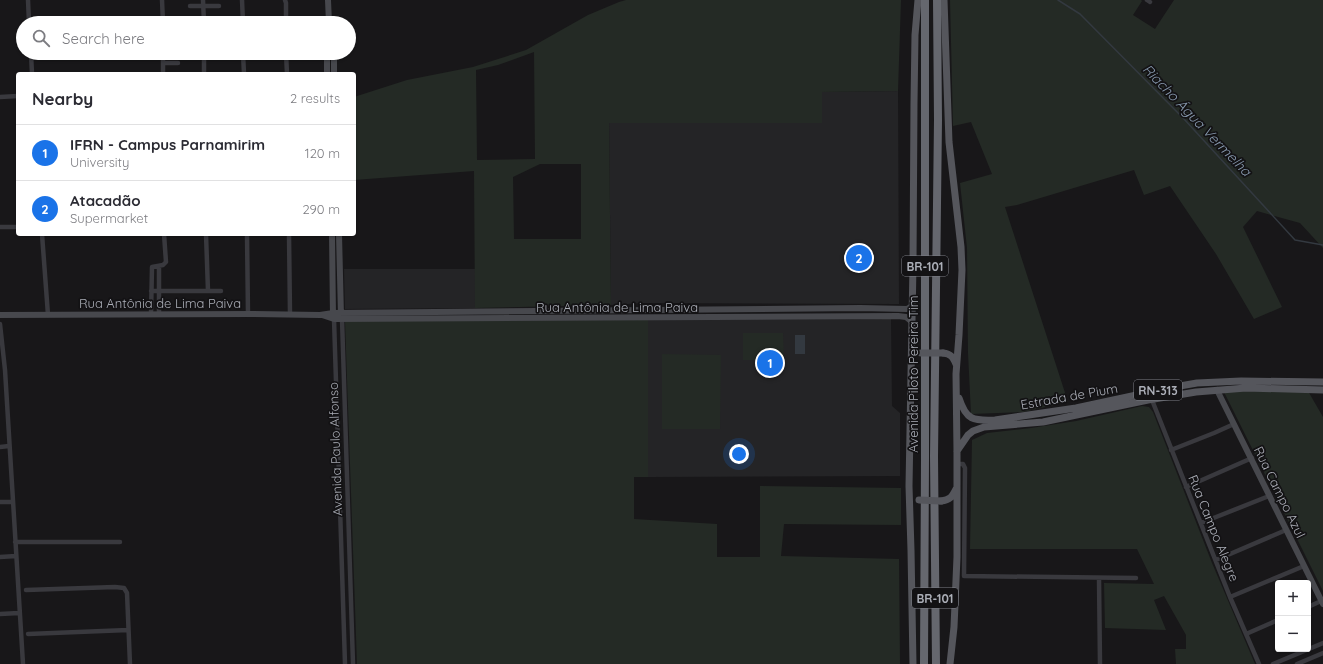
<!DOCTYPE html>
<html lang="en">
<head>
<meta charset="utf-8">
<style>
	:root { --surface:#fff; --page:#f7f7f7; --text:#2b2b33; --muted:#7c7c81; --line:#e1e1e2; --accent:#1a73e8 }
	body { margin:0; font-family:Quicksand,sans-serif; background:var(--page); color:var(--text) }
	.controls { position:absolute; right:12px; bottom:12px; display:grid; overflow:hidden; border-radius:4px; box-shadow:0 1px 3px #0004 }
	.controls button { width:36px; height:36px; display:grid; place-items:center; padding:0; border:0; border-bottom:1px solid var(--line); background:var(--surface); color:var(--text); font:20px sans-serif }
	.you { position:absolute; left:739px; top:454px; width:14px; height:14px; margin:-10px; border:3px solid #fff; border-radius:50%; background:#1a73e8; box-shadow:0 0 0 6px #1a73e833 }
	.badge { display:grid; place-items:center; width:26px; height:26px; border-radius:50%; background:var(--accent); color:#fff; font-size:13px; font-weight:700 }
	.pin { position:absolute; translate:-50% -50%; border:2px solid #fff; box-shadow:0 1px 4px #0006 }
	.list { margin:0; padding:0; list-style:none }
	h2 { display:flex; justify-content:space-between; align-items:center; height:52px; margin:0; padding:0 16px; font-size:17px }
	h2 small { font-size:13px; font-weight:400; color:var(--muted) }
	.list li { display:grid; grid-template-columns:26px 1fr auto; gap:12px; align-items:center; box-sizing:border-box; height:56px; padding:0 16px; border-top:1px solid var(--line) }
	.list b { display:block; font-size:15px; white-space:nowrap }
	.list p { margin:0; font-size:13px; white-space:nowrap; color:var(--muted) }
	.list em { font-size:13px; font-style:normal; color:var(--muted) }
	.icon { flex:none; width:22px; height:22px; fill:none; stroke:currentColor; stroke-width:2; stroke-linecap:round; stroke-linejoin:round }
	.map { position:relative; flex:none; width:1323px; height:664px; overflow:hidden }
	.search { position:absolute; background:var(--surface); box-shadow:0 1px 3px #0004; left:16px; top:16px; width:340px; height:44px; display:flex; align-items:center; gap:10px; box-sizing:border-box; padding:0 14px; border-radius:22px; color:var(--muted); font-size:15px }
	.panel { position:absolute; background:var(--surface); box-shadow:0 1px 3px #0004; left:16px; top:72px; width:340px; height:164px; border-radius:4px }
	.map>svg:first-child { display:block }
	.built { fill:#242426 }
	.green { fill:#242a25; fill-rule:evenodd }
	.water { fill:#333940 }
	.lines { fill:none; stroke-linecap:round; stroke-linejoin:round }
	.stream { stroke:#333940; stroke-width:1.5 }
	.street { stroke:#39393e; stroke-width:4.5 }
	.secondary { stroke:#47484d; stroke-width:6 }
	.primary { stroke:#55565c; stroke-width:7 }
	.highway { stroke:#65676e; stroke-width:8 }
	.primary-bridge { stroke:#55565c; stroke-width:7 }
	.labels { text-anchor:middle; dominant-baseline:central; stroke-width:3.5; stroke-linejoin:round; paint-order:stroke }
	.shield { fill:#131214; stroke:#7d7f86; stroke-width:1 }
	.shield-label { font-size:12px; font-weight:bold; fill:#abaeb7 }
	.street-label { font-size:13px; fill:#abaeb7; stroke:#131214 }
	.water-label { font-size:14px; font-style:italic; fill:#8799ae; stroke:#131214 }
</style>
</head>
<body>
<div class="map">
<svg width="1323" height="664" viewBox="0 0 1323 664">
	<rect width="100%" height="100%" fill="#181719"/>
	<path class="built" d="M898 91 899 304 643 303 611 305 609 123H821L822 92Z
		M344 269H475V308L345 309Z
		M891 319 892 406 900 413V476L648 477V320Z"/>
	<path class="green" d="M626 0H901L898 91 822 92V123H609L611 305 475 308 474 171 354 180V97L407 80 473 67 526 50 588 15 619 2ZM534 52 535 159 477 160 476 70 498 65ZM540 164H581V239H514L513 177Z
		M950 0H1141L1142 1 1133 15 1155 29 1174 0H1323V248L1300 223 1257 211 1243 227 1282 307 1254 319 1216 254 1170 186 1144 195 1134 170 1017 205 1005 207 1068 402 1023 412 971 414 968 353 967 248 960 183 992 174 971 122 953 126Z
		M648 320V477H634V519L717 524V557H760V486L901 488V525L784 524 781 556 899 559 900 664H357L345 321Z
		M743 333H783L784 360H743Z
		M662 354 721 355 720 429H662Z
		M1257 390 1308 391 1323 417V591L1224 392Z
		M1142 406 1149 407 1153 412 1212 563 1255 664H1176L1175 649H1186V635L1164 596 1154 600 1166 630 1105 628 1104 583 1154 584 1137 549H970L972 440 987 433 1031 428 1076 421Z"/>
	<path class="water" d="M795 335H805V354H795Z"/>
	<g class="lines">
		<path class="stream" d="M1058 0 1080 14 1184 119 1295 240 1323 245"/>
		<path class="street" d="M28 0 29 23
			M162 0 163 23
			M203 0 204 23
			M242 0 243 23
			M285 0 286 3V23
			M1147 0 1150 2
			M190 6H219
			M31 53 32 74
			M204 53V74
			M243 53 244 74
			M286 53 287 74
			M163 63H178
			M163 74V53
			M0 97 18 96
			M0 227H18
			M42 234 48 315
			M206 234 208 291
			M247 234 248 314
			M289 234 290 314
			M159 266V314
			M151 291H221
			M151 314 152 267 163 265 166 262 164 234
			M334 319 345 664
			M342 319 353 664
			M0 324 5 370 23 664
			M1152 400 1230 597 1259 664
			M0 447 9 446
			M1171 450 1214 433 1234 424
			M957 464H963L965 468 964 576 1136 578
			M1186 487 1252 458
			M0 502H13
			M1201 523 1269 496
			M15 542H120
			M0 557 16 556
			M1216 560 1286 530
			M1099 578 1100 664
			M26 590 115 587 124 588 127 593 130 664
			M1230 597 1304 566
			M1308 607 1321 601
			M0 614 19 613
			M28 634 128 630
			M1246 634 1278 620
			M1273 664 1323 643
			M1297 664 1323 653"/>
		<path class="secondary" d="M328 0 329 23
			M332 53 334 58V74
			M327 74V57L328 53
			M332 234 333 316
			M339 234 341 316
			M0 315 248 314 320 315 333 313 860 308 907 309 912 306
			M322 315 334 319 898 316 906 317 912 322
			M1217 390 1323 604"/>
		<path class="primary" d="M944 0 949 142 961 247 962 270 959 335 956 374 957 451V557L954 627 950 664
			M943 353C951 354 953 357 956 364
			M959 398C966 420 973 421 995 420L1076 408 1174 387 1197 383 1241 381 1323 382
			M957 451 968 435 973 431 984 427 1043 422 1148 400 1196 392 1246 388 1323 390
			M941 501C950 500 952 497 956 489
			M913 664 911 550 909 486 913 265 914 103 915 35 918 0"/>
		<path class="highway" d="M924 664 925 459V0
			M936 664 934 456 938 120 937 0"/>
		<path class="primary-bridge" d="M921 353H943
			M919 500 941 501"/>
	</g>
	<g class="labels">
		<g class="shield">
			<rect x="902" y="256" width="46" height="20" rx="3"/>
			<rect x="1134" y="380" width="48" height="20" rx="3"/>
			<rect x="912" y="588" width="46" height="20" rx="3"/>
		</g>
		<g class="shield-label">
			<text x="925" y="266">BR-101</text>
			<text x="1158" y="390">RN-313</text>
			<text x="935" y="598">BR-101</text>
		</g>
		<g class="street-label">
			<text x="160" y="303">Rua Antônia de Lima Paiva</text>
			<text x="617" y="307">Rua Antônia de Lima Paiva</text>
			<text transform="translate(913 374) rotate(-90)">Avenida Piloto Pereira Tim</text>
			<text transform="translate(1069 396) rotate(-10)">Estrada de Pium</text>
			<text transform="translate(335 449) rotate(-92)">Avenida Paulo Alfonso</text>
			<text transform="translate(1280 492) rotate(64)">Rua Campo Azul</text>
			<text transform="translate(1214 528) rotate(68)">Rua Campo Alegre</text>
		</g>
		<g class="water-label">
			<text transform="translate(1197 120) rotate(46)">Riacho Água Vermelha</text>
		</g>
	</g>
</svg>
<div class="controls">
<button>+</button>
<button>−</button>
</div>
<div class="you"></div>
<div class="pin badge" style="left:770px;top:363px">1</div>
<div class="pin badge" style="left:859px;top:258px">2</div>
<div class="search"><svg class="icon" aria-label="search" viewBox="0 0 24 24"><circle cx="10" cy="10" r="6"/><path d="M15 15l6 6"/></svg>Search here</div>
<section class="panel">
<h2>Nearby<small>2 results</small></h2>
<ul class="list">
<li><span class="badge">1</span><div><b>IFRN - Campus Parnamirim</b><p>University</p></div><em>120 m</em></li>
<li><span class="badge">2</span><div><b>Atacadão</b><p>Supermarket</p></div><em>290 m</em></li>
</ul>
</section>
</div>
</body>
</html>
